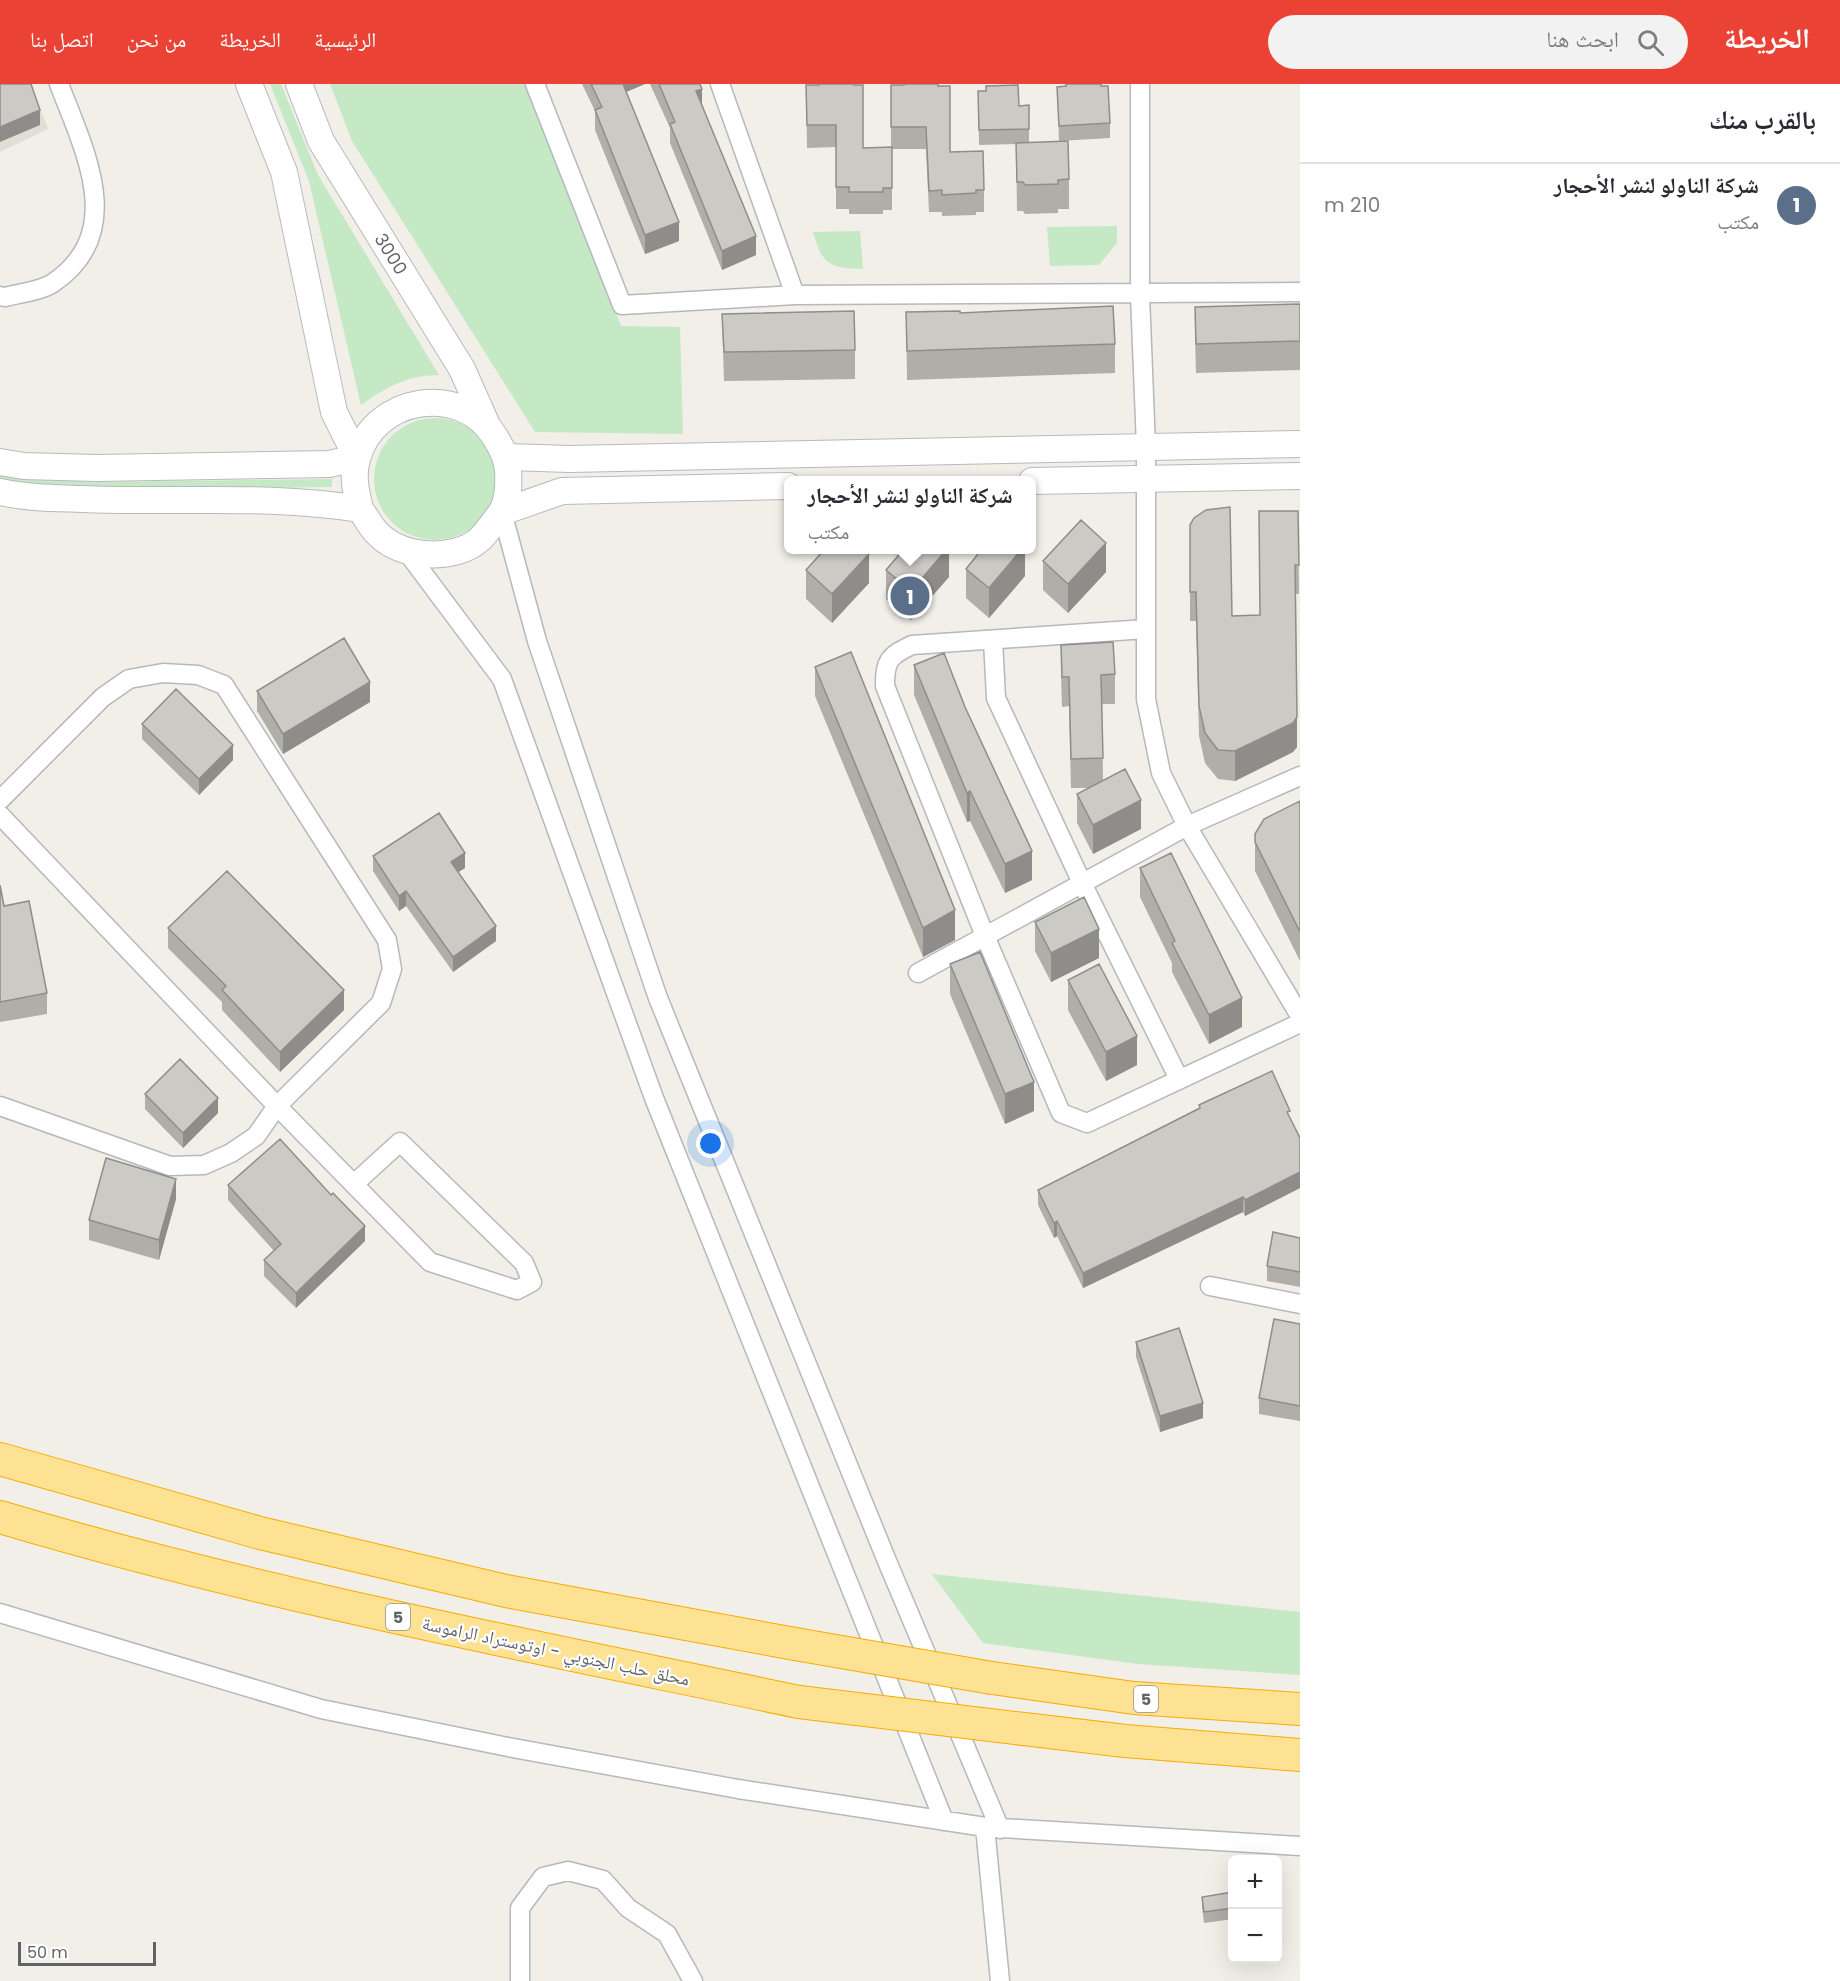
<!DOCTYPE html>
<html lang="ar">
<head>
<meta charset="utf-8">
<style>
	:root { --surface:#fff; --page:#f2f2f3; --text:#2b2b33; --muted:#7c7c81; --line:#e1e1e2; --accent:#ea4335 }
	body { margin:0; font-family:Poppins,"Noto Naskh Arabic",sans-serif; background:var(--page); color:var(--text); direction:rtl }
	.controls { position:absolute; right:18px; bottom:18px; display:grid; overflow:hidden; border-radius:9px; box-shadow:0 6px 24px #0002 }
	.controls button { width:54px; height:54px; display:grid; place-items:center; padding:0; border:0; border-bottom:2px solid var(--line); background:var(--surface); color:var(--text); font:30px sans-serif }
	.scale { position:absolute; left:18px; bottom:15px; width:138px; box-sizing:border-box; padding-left:6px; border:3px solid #5f6368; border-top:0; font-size:16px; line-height:21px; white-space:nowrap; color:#5f6368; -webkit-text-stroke:4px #fff; paint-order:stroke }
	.you { position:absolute; left:711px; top:1060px; width:21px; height:21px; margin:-15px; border:4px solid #fff; border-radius:50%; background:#1a73e8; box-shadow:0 0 0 9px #1a73e833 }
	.badge { display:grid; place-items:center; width:39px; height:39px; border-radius:50%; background:var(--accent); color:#fff; font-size:20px; font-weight:700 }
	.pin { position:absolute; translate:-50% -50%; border:3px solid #fff; box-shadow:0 2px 6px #0006 }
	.popup { position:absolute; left:784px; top:392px; width:252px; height:78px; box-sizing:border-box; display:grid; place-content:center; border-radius:9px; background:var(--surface); filter:drop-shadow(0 2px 4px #0005); font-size:20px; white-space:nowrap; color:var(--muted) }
	.popup b { font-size:22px; color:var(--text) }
	.popup::after { content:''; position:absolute; left:50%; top:100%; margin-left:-12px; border:12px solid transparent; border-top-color:var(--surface) }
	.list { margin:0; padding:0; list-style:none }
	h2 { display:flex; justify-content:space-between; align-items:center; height:78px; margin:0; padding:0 24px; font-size:26px }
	h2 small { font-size:20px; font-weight:400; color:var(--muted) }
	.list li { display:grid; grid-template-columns:39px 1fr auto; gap:18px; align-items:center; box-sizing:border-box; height:84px; padding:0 24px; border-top:2px solid var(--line) }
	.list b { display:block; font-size:22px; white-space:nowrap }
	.list p { margin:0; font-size:20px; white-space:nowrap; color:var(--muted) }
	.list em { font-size:20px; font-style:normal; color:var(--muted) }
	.icon { flex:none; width:33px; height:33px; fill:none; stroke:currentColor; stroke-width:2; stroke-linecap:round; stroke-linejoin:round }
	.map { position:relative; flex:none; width:1300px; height:1897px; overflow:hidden; direction:ltr }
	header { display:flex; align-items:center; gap:36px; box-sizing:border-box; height:84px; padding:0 30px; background:var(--accent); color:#fff }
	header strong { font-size:28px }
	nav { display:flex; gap:33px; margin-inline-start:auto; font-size:21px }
	.search { width:420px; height:54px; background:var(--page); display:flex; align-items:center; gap:15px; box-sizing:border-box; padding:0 21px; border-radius:33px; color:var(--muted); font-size:22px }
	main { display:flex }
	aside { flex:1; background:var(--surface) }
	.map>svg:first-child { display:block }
	.education { fill:#e1ded6 }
	.green { fill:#c5e8c5 }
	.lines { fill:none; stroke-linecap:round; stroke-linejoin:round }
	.street-casing { stroke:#b5b8bc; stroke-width:21 }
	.secondary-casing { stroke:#b6babf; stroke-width:28 }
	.highway-casing { stroke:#f9ab00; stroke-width:34 }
	.street { stroke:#fff; stroke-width:18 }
	.secondary { stroke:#fff; stroke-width:26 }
	.highway { stroke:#fde293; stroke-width:32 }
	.highway-bridge-casing { stroke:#f9ab00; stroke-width:34; stroke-linecap:butt }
	.highway-bridge { stroke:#fde293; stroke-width:32 }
	.wall { fill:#afaea9 }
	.shaded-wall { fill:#8f8d8a }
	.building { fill:#cccac5; stroke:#8f8d8a; stroke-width:1.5 }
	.labels { text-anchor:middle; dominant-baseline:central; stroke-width:4.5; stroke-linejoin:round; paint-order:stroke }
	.shield { fill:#fff; stroke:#8f9295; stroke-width:1.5 }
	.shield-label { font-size:16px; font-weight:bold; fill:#5f6368 }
	.street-label { font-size:18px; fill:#5f6368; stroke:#fff }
</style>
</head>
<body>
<header>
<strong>الخريطة</strong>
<div class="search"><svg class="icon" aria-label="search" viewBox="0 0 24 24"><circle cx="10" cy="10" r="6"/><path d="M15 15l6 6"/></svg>ابحث هنا</div>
<nav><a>الرئيسية</a><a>الخريطة</a><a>من نحن</a><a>اتصل بنا</a></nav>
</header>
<main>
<aside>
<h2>بالقرب منك<small></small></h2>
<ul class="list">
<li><span class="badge" style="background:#5c6f8a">1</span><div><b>شركة الناولو لنشر الأحجار</b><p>مكتب</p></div><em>210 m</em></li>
</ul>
</aside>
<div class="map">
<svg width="1300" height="1897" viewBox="0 0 1300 1897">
	<rect width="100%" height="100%" fill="#f1efe8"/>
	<path class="education" d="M0 0H31L48 45 0 68Z"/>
	<path class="green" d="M270 0H281L318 91 439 291C407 291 387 303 361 321L309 97Z
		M330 0H527L621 242 680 243 683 350 535 348 352 57Z
		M1117 142V159L1099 181 1050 182 1047 143Z
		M860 147 863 185C830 184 822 181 813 148Z
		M374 395a61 61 0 1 1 122 0a61 61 0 1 1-122 0Z
		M0 389 21 393 98 398 332 395V403L98 406 0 397Z
		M932 1490 1300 1528V1591L1138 1580 983 1559Z"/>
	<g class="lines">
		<g class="street-casing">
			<path id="street" d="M535 0 622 221 795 211 1300 208
				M720 0 795 211
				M1140 0V211L1146 363V615L1161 689 1187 742 1300 932
				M0 212 5 213C20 209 41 207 53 199 128 148 84 66 59 0
				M502 428 537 557 658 914 887 1477 1000 1745
				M407 468 502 595 654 1014 944 1737
				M1146 545 912 561C889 572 885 576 885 602L985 852 1061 1029 1087 1039 1300 939
				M993 556 996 614 1082 799 1179 995
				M0 716 103 613 129 595 163 589 198 591 224 601 387 856 392 885 381 919 277 1022 256 1052 231 1069 204 1081 170 1082 0 1022
				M0 731 277 1022 430 1178 517 1206 532 1198 524 1179 400 1058 355 1099
				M918 889 1187 742 1300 692
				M1210 1202 1300 1220
				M0 1529 321 1625 508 1663 738 1705 985 1743 1300 1762
				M985 1743 1000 1897
				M520 1897V1824L543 1793 568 1787 603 1796 628 1824 667 1850 693 1897"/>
		</g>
		<g class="secondary-casing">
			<path id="secondary" d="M299 0 321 57 462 285 486 339
				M507 373 569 375 1300 360
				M0 378 24 382 97 384 329 380 357 374 334 328 284 88 249 0
				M1032 397 1300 392
				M0 408C27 414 54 414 82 415 174 419 269 410 360 425 366 433 371 444 379 451 402 474 455 478 480 455 487 448 494 438 500 430 508 419 509 400 508 387 507 373 502 365 495 353 462 298 373 312 357 375 352 392 356 408 360 425
				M502 428 562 407 788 402"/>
		</g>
		<g class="highway-casing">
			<path id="highway" d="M0 1375 260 1449 506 1507 795 1560
				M0 1433C262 1511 532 1562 799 1618
				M992 1594 1134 1614 1300 1625
				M1024 1645 1125 1657 1300 1671"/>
		</g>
		<use href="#street" class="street"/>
		<use href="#secondary" class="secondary"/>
		<use href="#highway" class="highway"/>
		<g class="highway-bridge-casing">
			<path id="highway-bridge" d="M795 1560 992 1594
				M799 1618 1024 1645"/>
		</g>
		<use href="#highway-bridge" class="highway-bridge"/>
	</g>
	<path class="wall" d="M582 0H645L626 8 679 157 645 170 595 46V27Z
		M650 0H700L702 20 756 171 722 186 670 59V44Z
		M1065 0H1101L1110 39V54L1059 57 1057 3 1066 2Z
		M806 1 863 64 891 63V1L950 68 984 106V128H976V131L942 132V128H929L926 65H892V126H883V130H849V125H836V63L807 64Z
		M978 7 1019 22 1029 21V58L1069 95V125H1058V129L1025 130 1023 127H1017L1016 60 979 61Z
		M1300 220V286L1196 289 1195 252V223Z
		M906 228 960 229 1115 260V289L907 296Z
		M722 230 855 266V295L724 297Z
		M1298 427 1299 510H1296L1297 663 1293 668 1235 697 1218 695 1205 679 1199 652 1196 537H1190V441L1232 532 1259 531Z
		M949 465V493L911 536 886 515V486Z
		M1025 465V492L989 534 966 514V485Z
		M1043 477 1106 488 1068 529 1043 506Z
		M806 486 869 499 832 539 806 515Z
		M1061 561 1115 590V620H1102L1103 696 1141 745 1093 770 1077 739V710L1089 704H1071L1069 622 1062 623 1061 590Z
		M914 581 1032 796 1005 809 970 737 967 738 914 611Z
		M815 583 955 856 923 873 815 612Z
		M257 607 370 618 283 670 257 627Z
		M142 640 233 676 199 711 142 655Z
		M1300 717V877L1255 787V750Z
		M373 772 465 784 458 788 496 857 453 888 406 822 399 827 373 787Z
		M1140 784 1242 943 1209 960 1172 888V879L1140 813Z
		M0 801 4 822 47 909V930L0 938Z
		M1035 838 1099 874 1051 898 1035 867Z
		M168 844 344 926 280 988 222 926V918L168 864Z
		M950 880 1034 1027 1005 1040 950 910Z
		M1068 896 1137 981 1106 997 1068 926Z
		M145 1010 218 1029 183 1064 145 1025Z
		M1199 1021 1290 1035 1300 1054V1104L1245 1132 1243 1128 1083 1204 1057 1152 1054 1154 1038 1121V1106L1199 1025Z
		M228 1101 365 1157 296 1224 264 1192V1176L274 1167 228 1116Z
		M176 1115 159 1176 89 1156V1136Z
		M1300 1154V1203L1267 1197V1182Z
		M1300 1240V1337L1259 1330V1314Z
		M1136 1258 1203 1334 1160 1348 1136 1273Z
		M1233 1808V1835L1204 1839 1202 1823V1813Z"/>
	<path class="shaded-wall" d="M619 0H645L619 11Z
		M702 5V24L696 7Z
		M40 26V41L0 58V43Z
		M679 138V157L645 170V151Z
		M756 152V171L722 186V167Z
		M1106 459V488L1068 529V500Z
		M947 465H949V493L911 536V507Z
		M1022 465H1025V492L989 534V504Z
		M869 470V499L832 539V510Z
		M370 598V618L283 670V650Z
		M1297 633V663L1293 668 1235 697V667Z
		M233 661V676L199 711V695Z
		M970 707V737L967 738V709Z
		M1141 716V745L1093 770V741Z
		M1032 767V796L1005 809V780Z
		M465 769V784L451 793V778Z
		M406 807V822L399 827V812Z
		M955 826V856L923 873V844Z
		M496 842V857L453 888V873Z
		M1099 845V874L1051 898V869Z
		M344 906V926L280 988V968Z
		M1242 914V943L1209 960V931Z
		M1137 952V981L1106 997V968Z
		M1034 998V1027L1005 1040V1010Z
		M218 1014V1029L183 1064V1049Z
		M1300 1088V1104L1245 1132V1116Z
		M176 1095V1115L159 1176V1156Z
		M1243 1113V1128L1083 1204V1189Z
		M1057 1137V1152L1054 1154V1139Z
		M365 1142V1157L296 1224V1209Z
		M1203 1319V1334L1160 1348V1332Z"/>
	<path class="building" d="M0 0H31L40 26 0 43Z
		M591 0H623L679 138 645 151 595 26 602 23Z
		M659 0H700L702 5 696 7 756 152 722 167 670 40 675 38Z
		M819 0H854V1H863V64L892 63V104H883V108H849V103H836V41H807L806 1H819Z
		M904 0H938V2H950V68L983 67 984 106H976V109L942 111V106L929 107 926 43H891V1H904Z
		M1066 0H1101V2H1108L1110 39 1059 42 1057 3 1066 2Z
		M1018 1 1019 22 1029 21V45L979 46 978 7H986V2Z
		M1068 57 1069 95 1058 96V100L1025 101 1023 98H1017L1016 59Z
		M1300 220V257L1196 260 1195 223Z
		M1113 222 1115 260 907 267 906 228 960 227V229Z
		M854 227 855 266 724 268 722 230Z
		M1230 423 1232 532 1260 531 1259 427H1298L1299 481H1295L1297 633 1293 639 1235 667 1218 666 1205 649 1199 622 1196 508H1190V441L1194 434 1206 426Z
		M1081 436 1106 459 1068 500 1043 477Z
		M825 465H865L869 470 832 510 806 486Z
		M904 465H947L911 507 886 486Z
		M982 465H1022L989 504 966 485Z
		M344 554 370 598 283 650 257 607Z
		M1113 558 1115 590 1101 591 1103 674 1071 675 1069 593H1062L1061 561Z
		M851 568 955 826 923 844 815 583Z
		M944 569 965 623 1032 767 1005 780 970 707 967 709 914 581Z
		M176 605 233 661 199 695 142 640Z
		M1125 685 1141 716 1093 741 1077 710Z
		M1300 717V848L1255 758V750L1264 735Z
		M439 729 465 769 451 778 496 842 453 873 406 807 399 812 373 772Z
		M1171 769 1242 914 1209 931 1172 859 1175 857 1140 784Z
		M227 787 344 906 280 968 222 906 226 902 168 844Z
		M0 801 4 822 29 817 47 909 0 918Z
		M1084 813 1099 845 1051 869 1035 838Z
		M980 868 1034 998 1005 1010 950 880Z
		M1099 880 1137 952 1106 968 1068 896Z
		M180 975 218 1014 183 1049 145 1010Z
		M1272 987 1290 1027 1287 1028 1300 1054V1088L1245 1116 1243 1113 1083 1189 1057 1137 1054 1139 1038 1106 1200 1024 1199 1021Z
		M280 1055 331 1111 333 1109 365 1142 296 1209 264 1176 281 1160 228 1101Z
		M106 1074 176 1095 159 1156 89 1136Z
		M1273 1148 1300 1154V1188L1267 1182Z
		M1274 1235 1300 1240V1322L1259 1314Z
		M1179 1244 1203 1319 1160 1332 1136 1258Z
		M1233 1808V1824L1204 1828 1202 1813Z"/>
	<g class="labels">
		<g class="shield">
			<rect x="386" y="1520" width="24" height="26" rx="4.5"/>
			<rect x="1134" y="1602" width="24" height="26" rx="4.5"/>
		</g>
		<g class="shield-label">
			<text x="398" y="1533">5</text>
			<text x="1146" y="1615">5</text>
		</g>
		<g class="street-label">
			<text transform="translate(391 170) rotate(58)">3000</text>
			<text transform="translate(556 1567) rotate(12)">محلق حلب الجنوبي - اوتوستراد الراموسة</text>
		</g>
	</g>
</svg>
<div class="controls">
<button>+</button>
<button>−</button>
</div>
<div class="scale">50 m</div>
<div class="you"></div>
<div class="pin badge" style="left:910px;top:512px;background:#5c6f8a">1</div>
<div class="popup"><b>شركة الناولو لنشر الأحجار</b>مكتب</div>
</div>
</main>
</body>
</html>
